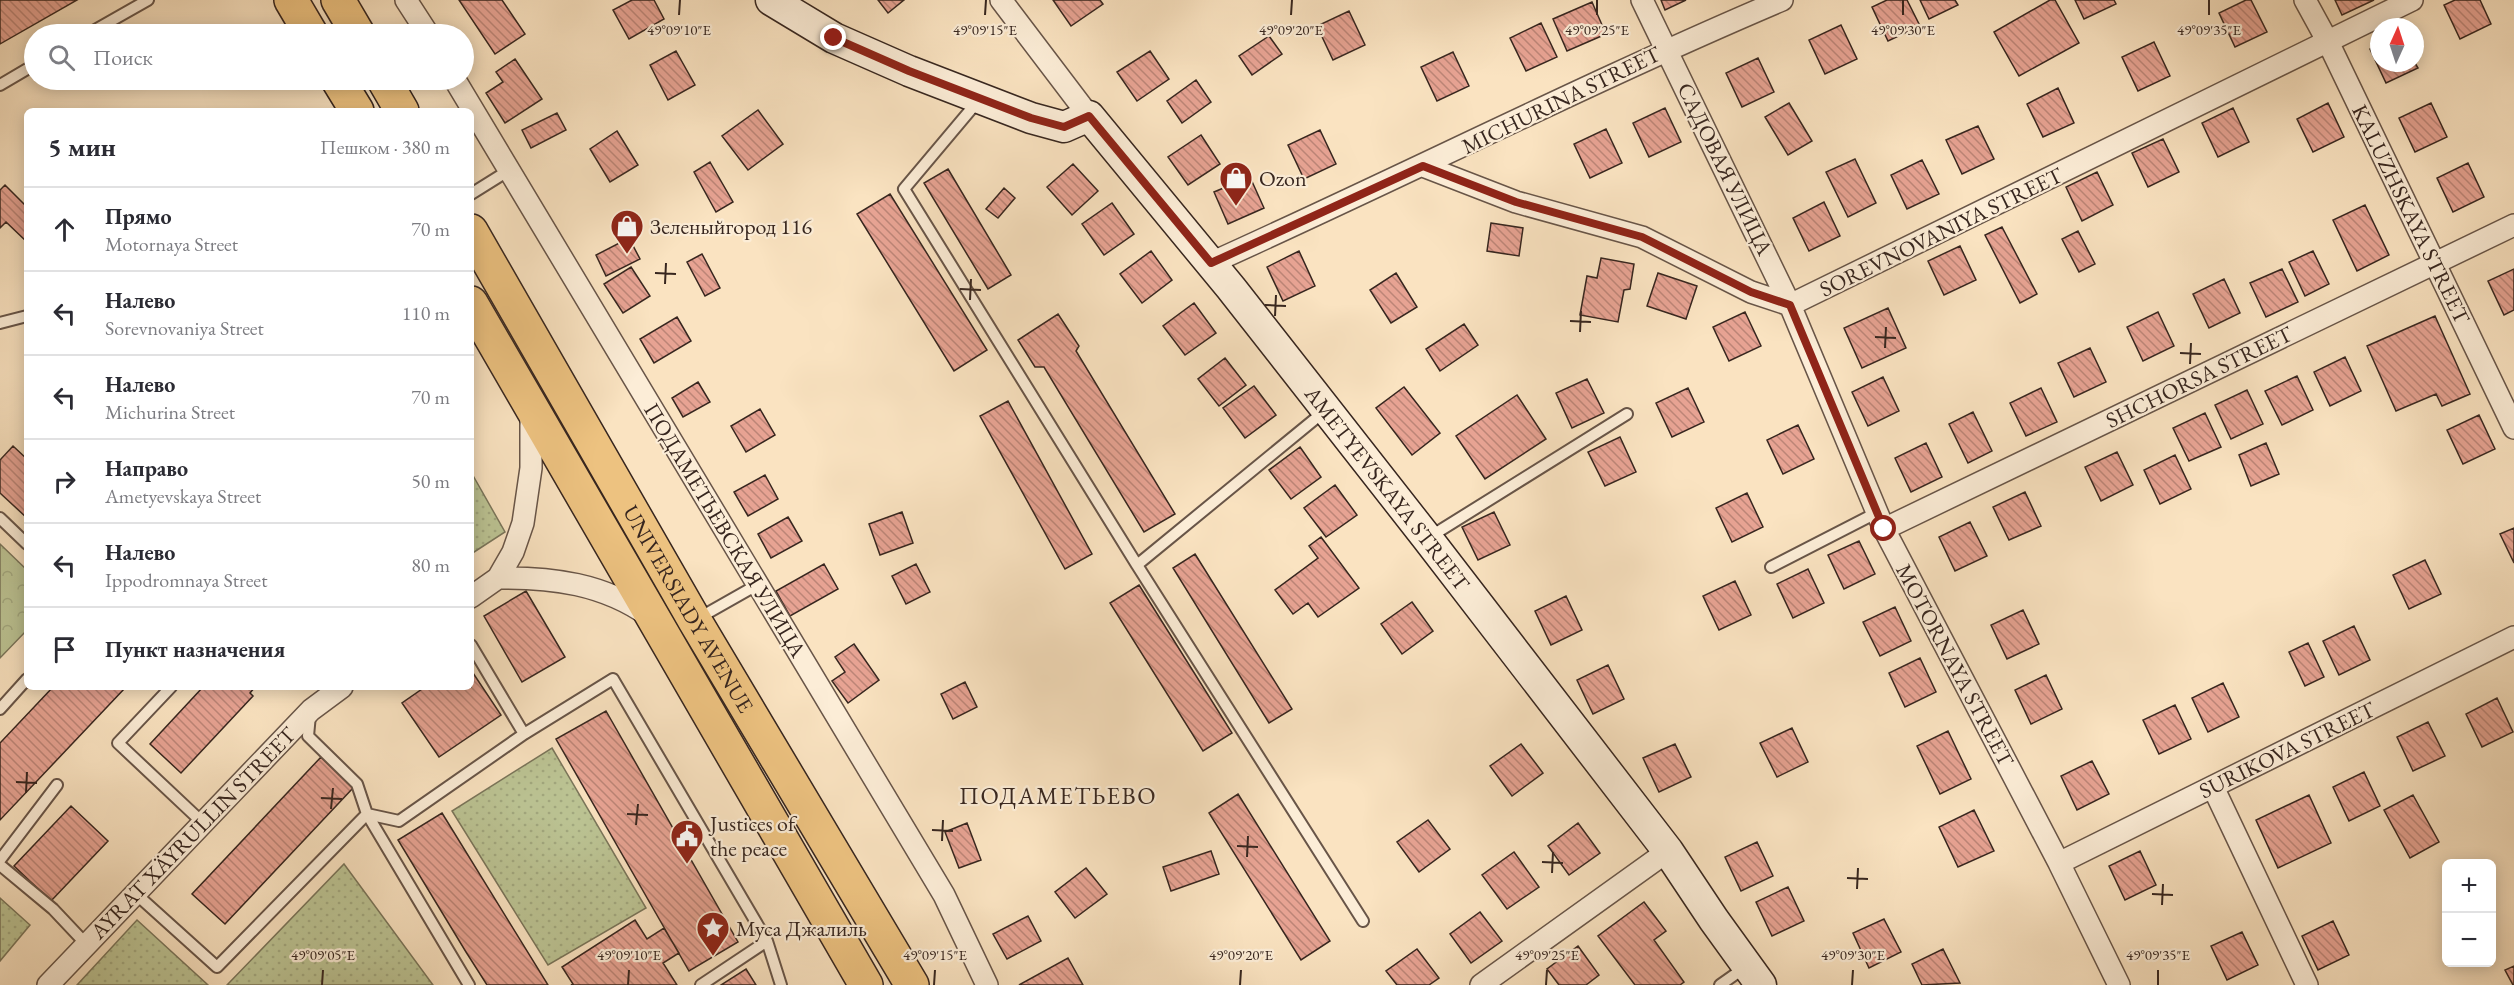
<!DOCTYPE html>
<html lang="ru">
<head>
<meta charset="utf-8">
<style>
	:root { --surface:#fff; --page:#f2f2f3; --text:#2b2b33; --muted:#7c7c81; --line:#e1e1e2 }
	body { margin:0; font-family:"EB Garamond",serif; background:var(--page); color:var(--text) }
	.controls { position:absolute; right:18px; bottom:18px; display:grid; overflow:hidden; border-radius:9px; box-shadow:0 3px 15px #0003 }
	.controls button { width:54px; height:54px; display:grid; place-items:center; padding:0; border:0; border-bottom:2px solid var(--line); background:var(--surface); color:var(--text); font:30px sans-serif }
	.compass { position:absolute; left:2370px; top:18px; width:54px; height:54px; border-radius:50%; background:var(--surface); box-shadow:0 3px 15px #0003; rotate:3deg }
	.stop { position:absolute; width:18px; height:18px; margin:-14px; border:4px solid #8f2418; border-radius:50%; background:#fff }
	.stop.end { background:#8f2418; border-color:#fff; box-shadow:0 2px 6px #0008 }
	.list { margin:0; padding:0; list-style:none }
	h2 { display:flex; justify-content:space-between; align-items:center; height:78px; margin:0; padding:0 24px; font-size:26px }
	h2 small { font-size:20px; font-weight:400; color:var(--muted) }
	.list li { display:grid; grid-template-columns:39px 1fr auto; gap:18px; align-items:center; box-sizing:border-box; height:84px; padding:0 24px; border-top:2px solid var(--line) }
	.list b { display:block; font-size:22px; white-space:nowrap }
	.list p { margin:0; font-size:20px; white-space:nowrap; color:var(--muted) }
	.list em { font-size:20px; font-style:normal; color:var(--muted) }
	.icon { flex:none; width:33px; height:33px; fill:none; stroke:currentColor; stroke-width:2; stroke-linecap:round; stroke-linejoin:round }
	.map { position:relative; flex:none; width:2514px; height:985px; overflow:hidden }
	.search { position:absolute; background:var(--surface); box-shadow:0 3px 15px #0003; left:24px; top:24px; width:450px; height:66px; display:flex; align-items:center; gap:15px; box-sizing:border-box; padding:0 21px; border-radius:33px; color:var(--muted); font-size:22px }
	.panel { position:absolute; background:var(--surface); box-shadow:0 3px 15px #0003; left:24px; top:108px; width:450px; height:582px; border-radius:9px }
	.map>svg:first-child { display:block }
	.grass { fill:url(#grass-dots); stroke:#7a755a; stroke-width:1.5 }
	.forest { fill:url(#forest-crowns); stroke:#7a755a; stroke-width:1.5 }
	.building { fill:url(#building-back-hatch); stroke:#37261f; stroke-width:1.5 }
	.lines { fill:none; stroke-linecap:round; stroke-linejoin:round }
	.lane-casing { stroke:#685548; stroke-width:14 }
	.street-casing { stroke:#685548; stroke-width:24 }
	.secondary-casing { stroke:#37261f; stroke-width:33 }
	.primary-casing { stroke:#37261f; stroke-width:36 }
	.lane { stroke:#fcedd7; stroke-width:10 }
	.street { stroke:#fcedd7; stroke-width:21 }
	.secondary { stroke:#fcedd7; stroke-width:30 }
	.primary { stroke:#edc280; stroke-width:33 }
	.route { stroke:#8f2418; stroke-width:8 }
	.ticks { fill:none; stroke:#37261f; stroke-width:2 }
	.labels { text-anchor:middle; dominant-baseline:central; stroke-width:4.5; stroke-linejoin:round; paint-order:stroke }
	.street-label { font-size:22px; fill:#37261f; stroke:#fcedd7 }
	.poi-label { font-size:22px; fill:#37261f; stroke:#fcedd7; text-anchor:start }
	.neighbourhood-label { font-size:24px; letter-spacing:1.5px; fill:#37261f; stroke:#fcedd7 }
	.ticks-label { font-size:15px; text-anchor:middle; fill:#37261f; stroke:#fcedd7; stroke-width:4.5; stroke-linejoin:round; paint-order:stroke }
</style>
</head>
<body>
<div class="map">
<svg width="2514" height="985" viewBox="0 0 2514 985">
	<defs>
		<pattern id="grass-dots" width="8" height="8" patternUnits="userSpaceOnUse" patternTransform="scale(1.5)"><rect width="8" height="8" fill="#bcc494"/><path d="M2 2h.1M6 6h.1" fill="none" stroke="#a2a87f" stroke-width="1.8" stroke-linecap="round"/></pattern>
		<pattern id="forest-crowns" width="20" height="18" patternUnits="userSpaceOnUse" patternTransform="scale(1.5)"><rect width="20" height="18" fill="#bcc494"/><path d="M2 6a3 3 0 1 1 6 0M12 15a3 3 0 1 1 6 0" fill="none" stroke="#a2a87f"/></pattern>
		<pattern id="building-back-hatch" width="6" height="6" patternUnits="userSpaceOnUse" patternTransform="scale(1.5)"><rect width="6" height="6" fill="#e7a393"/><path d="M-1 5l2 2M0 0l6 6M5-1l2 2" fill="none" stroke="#bc8577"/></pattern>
	</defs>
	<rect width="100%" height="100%" fill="#fae3c1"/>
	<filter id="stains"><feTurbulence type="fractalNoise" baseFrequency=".00333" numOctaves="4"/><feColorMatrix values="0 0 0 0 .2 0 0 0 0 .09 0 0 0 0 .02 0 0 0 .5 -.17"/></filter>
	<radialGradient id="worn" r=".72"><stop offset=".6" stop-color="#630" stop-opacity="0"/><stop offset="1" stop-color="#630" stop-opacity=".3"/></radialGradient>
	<path class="grass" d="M471 472 505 532 471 554Z
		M552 748 646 908 548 965 452 811Z
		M344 864 433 985H227Z
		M0 898 30 925 0 961Z
		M137 920 208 985H77Z"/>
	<path class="forest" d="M0 544 27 570V630L0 658Z"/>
	<path class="building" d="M0 0H77L0 44Z
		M459 0H502L525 34 495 54Z
		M632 0H654L664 19 629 39 613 10Z
		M878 0H904L888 13Z
		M1053 0H1100L1103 4 1071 26Z
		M1661 0H1686L1665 10Z
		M1887 0H1907L1920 26 1888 41 1872 7Z
		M1920 0H1955L1958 5 1929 19Z
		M2050 0H2055L2079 43 2019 76 1994 32Z
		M2075 0H2114L2116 4 2084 19Z
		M2246 0H2251L2267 32 2235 47 2219 13Z
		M2335 0H2374L2342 15Z
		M2455 0H2480L2491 24 2460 39 2444 5Z
		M1592 2 1606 34 1567 51 1553 19Z
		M1349 11 1365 45 1333 60 1317 26Z
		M1541 23 1557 57 1526 71 1510 38Z
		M1841 25 1857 59 1825 74 1809 40Z
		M1269 36 1282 54 1252 75 1239 56Z
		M2154 42 2170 76 2138 91 2122 57Z
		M2379 45V63H2415L2418 68 2386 83 2370 49Z
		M676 51 695 85 668 100 650 65Z
		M1150 51 1169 79 1137 101 1117 72Z
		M1453 52 1469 86 1437 101 1421 67Z
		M1758 58 1774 92 1742 107 1726 73Z
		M515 59 542 99 505 123 486 93 503 82 496 72Z
		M1196 80 1211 102 1182 123 1167 101Z
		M2058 88 2074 123 2043 137 2027 104Z
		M1789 103 1812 141 1788 155 1765 117Z
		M2328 103 2344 137 2313 152 2297 119Z
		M2431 103 2447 137 2415 152 2399 118Z
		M1665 108 1681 142 1649 157 1633 123Z
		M2233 108 2249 142 2218 157 2202 123Z
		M758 110 783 144 748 170 722 136Z
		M557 113 566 130 531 148 522 130Z
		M1978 126 1994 159 1962 174 1946 140Z
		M1606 129 1622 163 1590 178 1574 144Z
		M1320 130 1336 164 1304 179 1288 145Z
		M617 131 638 165 610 182 590 149Z
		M1201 135 1220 164 1188 185 1168 157Z
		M2163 139 2179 172 2148 187 2132 153Z
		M1855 159 1876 203 1848 217 1826 172Z
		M1922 160 1939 194 1907 209 1891 175Z
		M710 162 733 202 716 212 694 172Z
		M2468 163 2484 197 2453 212 2437 178Z
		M1073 164 1098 191 1072 215 1047 187Z
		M948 169 1011 275 988 289 924 183Z
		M2097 172 2113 205 2082 221 2066 187Z
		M1250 177 1264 208 1228 224 1214 192Z
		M5 185 27 207V242L6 222 0 228V190Z
		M1004 188 1015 198 998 218 986 209Z
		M890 194 987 350 954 371 857 214Z
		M1824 202 1840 236 1809 251 1793 218Z
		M1112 203 1134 234 1104 255 1082 224Z
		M2365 205 2389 255 2357 271 2333 220Z
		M1491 223 1523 228 1519 256 1487 251Z
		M2002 227 2037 294 2020 303 1985 235Z
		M2078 231 2095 264 2079 272 2062 239Z
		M629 238 640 259 606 276 596 255Z
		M1960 246 1976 280 1944 295 1928 261Z
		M1151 251 1172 280 1142 303 1120 274Z
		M1299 251 1315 286 1283 301 1267 267Z
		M2313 251 2329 284 2305 296 2289 262Z
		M702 254 720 288 705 296 687 262Z
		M1601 258 1634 264 1630 289 1624 290 1618 322 1580 315 1587 276 1597 278Z
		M631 267 650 296 623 313 604 284Z
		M2282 269 2298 302 2266 317 2250 283Z
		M2514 269V310L2504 315 2488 281Z
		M1396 273 1417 307 1391 323 1370 290Z
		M1658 273 1697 286 1686 319 1647 306Z
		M2224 279 2240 313 2209 328 2193 294Z
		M1194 303 1216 333 1185 355 1163 326Z
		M1888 308 1906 348 1862 368 1844 328Z
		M1745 312 1761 346 1729 361 1713 327Z
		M2158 312 2174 346 2143 361 2127 327Z
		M1058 314 1079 346 1076 351 1175 514 1144 532 1044 367H1035L1018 340Z
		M2435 316 2470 394 2442 406 2436 394 2396 411 2367 346Z
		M677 317 691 341 654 363 640 339Z
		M1464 324 1478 345 1440 371 1426 349Z
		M2090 348 2106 382 2074 397 2058 363Z
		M2345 357 2361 391 2330 406 2314 372Z
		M1225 358 1246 385 1219 406 1198 379Z
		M2297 376 2313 410 2282 425 2265 391Z
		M1883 377 1899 411 1868 426 1852 392Z
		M1587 379 1604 413 1572 428 1556 393Z
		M698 382 710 402 683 417 672 398Z
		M1254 386 1276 415 1245 438 1223 408Z
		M1404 387 1440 433 1412 455 1376 408Z
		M1688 388 1704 422 1672 437 1656 403Z
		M2041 388 2057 422 2026 436 2010 403Z
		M2247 390 2263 424 2231 439 2215 405Z
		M1517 395 1546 439 1485 479 1456 436Z
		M1008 401 1092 554 1065 569 980 416Z
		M760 409 775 435 746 452 731 426Z
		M1973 412 1992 451 1968 463 1949 424Z
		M2205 413 2221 447 2189 461 2173 428Z
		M2479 415 2495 449 2463 464 2447 430Z
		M1798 425 1814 459 1783 474 1767 440Z
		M1620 437 1636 472 1605 486 1588 452Z
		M1926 443 1942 477 1911 492 1895 458Z
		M2266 443 2279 474 2251 486 2239 455Z
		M13 446 27 459V518L0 493V460Z
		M1300 447 1321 477 1291 499 1269 470Z
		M2117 452 2133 485 2101 501 2085 467Z
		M2175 455 2191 489 2160 504 2144 470Z
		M765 475 778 499 748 516 734 492Z
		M1335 485 1357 515 1326 537 1304 508Z
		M2025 492 2041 526 2009 540 1993 507Z
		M1747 493 1763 527 1732 542 1716 508Z
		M902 512 913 543 880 555 869 524Z
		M1494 512 1510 545 1478 560 1462 527Z
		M788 517 802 541 771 558 758 534Z
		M1970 522 1987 556 1955 571 1939 537Z
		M2514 528V563L2500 534Z
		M1321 537 1359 588 1318 617 1308 603 1293 614 1275 590 1318 558 1309 546Z
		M1859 541 1875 574 1844 589 1828 555Z
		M1195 554 1292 709 1269 723 1173 568Z
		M2425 560 2441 594 2409 609 2393 575Z
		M824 564 838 589 790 616 776 591Z
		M916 564 930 592 906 604 892 576Z
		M1808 569 1824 603 1793 618 1777 584Z
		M1735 581 1751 615 1719 630 1703 596Z
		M1139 585 1232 733 1203 751 1110 603Z
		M526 591 565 657 522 682 484 616Z
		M1566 596 1582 630 1551 645 1535 611Z
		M1412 602 1433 631 1402 654 1381 624Z
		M1895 607 1911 641 1880 656 1863 622Z
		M2023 610 2039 644 2007 659 1991 625Z
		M2354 626 2370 660 2339 675 2323 641Z
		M2308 643 2324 677 2305 686 2289 652Z
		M854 644 879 680 848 703 832 681 845 672 835 657Z
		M1920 658 1936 692 1905 707 1889 673Z
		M1608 665 1624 699 1593 714 1577 680Z
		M471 670 501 715 439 757 402 703 425 687H471Z
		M2046 675 2062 709 2031 724 2015 690Z
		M965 682 977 707 953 719 941 694Z
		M2223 683 2239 717 2208 732 2192 698Z
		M53 687 125 688 0 820V743Z
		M203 687H255L250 693 253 696 181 773 150 744Z
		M2497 698 2513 732 2482 747 2466 714Z
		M2175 705 2191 739 2159 754 2143 720Z
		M606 711 738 942 689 971 556 739Z
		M2428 722 2445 756 2413 771 2397 737Z
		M1792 728 1808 762 1777 777 1760 743Z
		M1948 731 1971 779 1940 794 1917 746Z
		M1521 744 1543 773 1512 796 1490 766Z
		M1675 744 1691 777 1659 792 1643 758Z
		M321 757 353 788 225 924 192 894Z
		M2092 761 2109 794 2077 810 2061 776Z
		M2364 772 2380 806 2349 821 2333 787Z
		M1238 794 1330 941 1301 960 1209 813Z
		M2309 795 2331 843 2278 868 2256 820Z
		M2413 795 2439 842 2410 858 2384 810Z
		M71 806 108 841 51 901 14 866Z
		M1974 810 1994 851 1958 867 1939 827Z
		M442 813 548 985H487L466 952 398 840Z
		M1428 820 1450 849 1419 872 1397 842Z
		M967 823 981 860 959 868 945 832Z
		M1578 823 1600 853 1569 875 1548 846Z
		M1757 842 1773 876 1741 891 1725 857Z
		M1211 851 1219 874 1171 891 1163 867Z
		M2140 851 2156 885 2125 900 2109 866Z
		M1514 852 1539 887 1507 909 1482 875Z
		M1086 868 1107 894 1075 918 1055 892Z
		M1788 887 1804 921 1772 936 1756 902Z
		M1644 902 1666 931 1654 940 1684 982 1680 985H1635L1598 936Z
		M1480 912 1502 941 1471 963 1450 934Z
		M1028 916 1041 941 1007 959 993 934Z
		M1884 919 1901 952 1869 968 1853 933Z
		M635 920 647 939 664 928 679 953 663 963 677 985H571L573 984 562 967Z
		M2333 921 2349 955 2318 970 2302 936Z
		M2242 932 2258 965 2227 980 2211 946Z
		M1578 946 1599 975 1586 985H1559L1547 969Z
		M1417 949 1439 978 1429 985H1397L1386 971Z
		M1943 949 1960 983 1922 985 1912 964Z
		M1068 958 1083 985H1019Z
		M2514 966V985H2513L2505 970Z
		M746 969 756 985H721Z"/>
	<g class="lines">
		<g class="lane-casing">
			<path id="lane" d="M88 34 148 0
				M0 85 34 65
				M978 101 904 189 1137 565
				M471 194 511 169
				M0 323 27 316
				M1326 410 1137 565 1363 921
				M0 518 27 544
				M1428 538 1627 414
				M1771 567 1878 512
				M697 619 757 585
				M471 645 524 734 613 679 767 941 701 985
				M171 687 118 743 203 823
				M0 709 27 679
				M310 715 308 736 357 784 367 814 469 985
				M0 860 57 785
				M0 865 53 909 86 944
				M136 894 217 967 367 814 399 821 524 734
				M767 941 781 985
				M1720 985 1747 966"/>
		</g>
		<g class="street-casing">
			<path id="street" d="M406 0 428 34
				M1001 0 1089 116
				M1642 0 1790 305 1884 529 2059 863 2119 985
				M2305 0 2328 42 2514 428
				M455 80 944 895 987 985
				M1423 166 1516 202 1642 237 1751 292 1790 305 2412 0
				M1211 263C1402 177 1589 82 1782 0
				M1884 529 2514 225
				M498 578C552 577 604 584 649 616
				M471 597 498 578 513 552 523 523 531 468V413
				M2213 787 2307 985
				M2059 863 2514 637
				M48 985 311 710 342 687
				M1481 985 1668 851"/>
		</g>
		<g class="secondary-casing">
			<g id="secondary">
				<path id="s1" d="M771 0 834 38 909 71 1031 118 1064 127 1089 116 1231 288 1427 538 1668 851 1714 920 1761 985"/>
			</g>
		</g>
		<g class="primary-casing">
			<g id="primary">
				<path d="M291 0 311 34"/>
				<path d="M338 0 358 34"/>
				<path d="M338 80 357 111"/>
				<path d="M384 80 402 111"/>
				<path id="s2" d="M471 231 695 621 912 985"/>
				<path d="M471 303 866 985"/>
			</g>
		</g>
		<use href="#lane" class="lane"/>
		<use href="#street" class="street"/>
		<use href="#secondary" class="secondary"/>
		<use href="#primary" class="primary"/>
	</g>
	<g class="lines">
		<path class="route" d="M834 38 909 71 1031 118 1064 127 1089 116 1211 263 1423 166 1516 202 1642 237 1751 292 1790 305 1884 529"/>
	</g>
	<path class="ticks" d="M679 15 680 0M985 15 986 0M1291 15 1292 0M1597 15V0M1903 15V0M2209 15V0M655 273 676 274M665 284 666 263M960 289 981 290M970 300 971 279M1265 305 1286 306M1275 316 1276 295M1570 321 1591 322M1580 332 1581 311M1875 337 1896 338M1885 348 1886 327M2180 353 2201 354M2190 364 2191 343M16 782 37 783M26 793 27 772M321 798 342 799M331 809 333 788M627 814 648 815M636 825 638 804M932 830 953 831M942 841 943 820M1237 846 1258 847M1247 857 1248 836M1542 862 1563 863M1552 873 1553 852M1847 878 1868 879M1857 889 1858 868M2152 894 2173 895M2162 905 2163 884M322 985 323 970M628 985 629 970M934 985 935 970M1240 985 1241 970M1546 985 1547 970M1852 985 1853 970M2158 985V970"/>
	<defs>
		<g id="shop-pin" transform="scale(1.725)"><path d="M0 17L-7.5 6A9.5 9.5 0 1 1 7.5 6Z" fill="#8f2418" stroke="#fcedd7"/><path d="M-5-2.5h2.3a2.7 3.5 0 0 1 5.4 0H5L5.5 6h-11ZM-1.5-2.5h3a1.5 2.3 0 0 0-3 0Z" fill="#fff"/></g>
		<g id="civic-pin" transform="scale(1.725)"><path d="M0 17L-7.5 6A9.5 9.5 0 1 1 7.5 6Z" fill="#8f2418" stroke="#fcedd7"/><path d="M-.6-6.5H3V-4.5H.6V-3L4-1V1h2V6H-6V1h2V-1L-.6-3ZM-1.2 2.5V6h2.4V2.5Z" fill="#fff"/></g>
		<g id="sight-pin" transform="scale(1.725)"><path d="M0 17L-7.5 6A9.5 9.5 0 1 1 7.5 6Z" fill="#8f2418" stroke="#fcedd7"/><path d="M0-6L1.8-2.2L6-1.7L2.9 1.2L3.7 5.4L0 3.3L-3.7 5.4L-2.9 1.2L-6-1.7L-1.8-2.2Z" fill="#fff"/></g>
	</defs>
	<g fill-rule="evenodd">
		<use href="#shop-pin" x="1236" y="178"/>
		<use href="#shop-pin" x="627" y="226"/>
		<use href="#civic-pin" x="687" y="836"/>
		<use href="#sight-pin" x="713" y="928"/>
	</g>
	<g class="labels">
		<g class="street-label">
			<text transform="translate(1561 100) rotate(-26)">MICHURINA STREET</text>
			<text transform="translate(1725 169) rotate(64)">САДОВАЯ УЛИЦА</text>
			<text transform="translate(2411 214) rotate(64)">KALUZHSKAYA STREET</text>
			<text transform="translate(1941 232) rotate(-26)">SOREVNOVANIYA STREET</text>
			<text transform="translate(2199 377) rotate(-26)">SHCHORSA STREET</text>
			<text stroke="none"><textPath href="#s1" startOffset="825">AMETYEVSKAYA STREET</textPath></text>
			<text transform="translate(725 530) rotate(59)">ПОДАМЕТЬЕВСКАЯ УЛИЦА</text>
			<text stroke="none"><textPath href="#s2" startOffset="436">UNIVERSIADY AVENUE</textPath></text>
			<text transform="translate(1955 665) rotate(62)">MOTORNAYA STREET</text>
			<text transform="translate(2287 750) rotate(-26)">SURIKOVA STREET</text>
			<text transform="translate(193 833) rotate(-46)">AYRAT XÄYRULLIN STREET</text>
		</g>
		<g class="poi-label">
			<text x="1259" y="178">Ozon</text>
			<text x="650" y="226">Зеленыйгород 116</text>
			<text x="710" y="823">Justices of<tspan x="710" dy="25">the peace</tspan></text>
			<text x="736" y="928">Муса Джалиль</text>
		</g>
		<g class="neighbourhood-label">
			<text x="1058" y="795">ПОДАМЕТЬЕВО</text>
		</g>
	</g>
	<g class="ticks-label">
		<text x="679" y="35">49°09'10"E</text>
		<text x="985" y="35">49°09'15"E</text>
		<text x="1291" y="35">49°09'20"E</text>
		<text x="1597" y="35">49°09'25"E</text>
		<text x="1903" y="35">49°09'30"E</text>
		<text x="2209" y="35">49°09'35"E</text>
		<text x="323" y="960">49°09'05"E</text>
		<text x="629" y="960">49°09'10"E</text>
		<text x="935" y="960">49°09'15"E</text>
		<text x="1241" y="960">49°09'20"E</text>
		<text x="1547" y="960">49°09'25"E</text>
		<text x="1853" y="960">49°09'30"E</text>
		<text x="2158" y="960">49°09'35"E</text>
	</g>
	<rect width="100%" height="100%" filter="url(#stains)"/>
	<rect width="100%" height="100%" fill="url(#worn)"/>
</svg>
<div class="controls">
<button>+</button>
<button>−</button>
</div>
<svg class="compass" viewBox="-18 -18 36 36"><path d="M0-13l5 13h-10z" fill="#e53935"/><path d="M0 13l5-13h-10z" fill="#7c7c81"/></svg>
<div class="stop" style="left:1884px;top:529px"></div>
<div class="stop end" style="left:834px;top:38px"></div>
<div class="search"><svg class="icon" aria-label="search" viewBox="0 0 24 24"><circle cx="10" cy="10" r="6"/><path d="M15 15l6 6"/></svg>Поиск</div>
<section class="panel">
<h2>5 мин<small>Пешком · 380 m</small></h2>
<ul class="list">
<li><svg class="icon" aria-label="ahead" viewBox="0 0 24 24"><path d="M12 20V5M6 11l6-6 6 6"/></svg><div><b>Прямо</b><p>Motornaya Street</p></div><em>70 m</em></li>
<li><svg class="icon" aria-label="left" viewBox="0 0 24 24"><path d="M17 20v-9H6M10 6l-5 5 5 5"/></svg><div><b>Налево</b><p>Sorevnovaniya Street</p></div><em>110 m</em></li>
<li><svg class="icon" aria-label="left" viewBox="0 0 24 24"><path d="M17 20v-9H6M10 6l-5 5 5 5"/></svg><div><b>Налево</b><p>Michurina Street</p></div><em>70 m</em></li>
<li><svg class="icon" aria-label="right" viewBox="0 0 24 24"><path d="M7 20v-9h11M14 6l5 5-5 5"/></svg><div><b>Направо</b><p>Ametyevskaya Street</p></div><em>50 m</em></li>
<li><svg class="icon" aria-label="left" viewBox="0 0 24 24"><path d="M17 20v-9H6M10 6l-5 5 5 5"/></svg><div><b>Налево</b><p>Ippodromnaya Street</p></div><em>80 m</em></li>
<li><svg class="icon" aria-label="arrive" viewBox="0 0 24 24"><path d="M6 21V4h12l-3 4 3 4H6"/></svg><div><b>Пункт назначения</b></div></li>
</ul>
</section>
</div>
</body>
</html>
